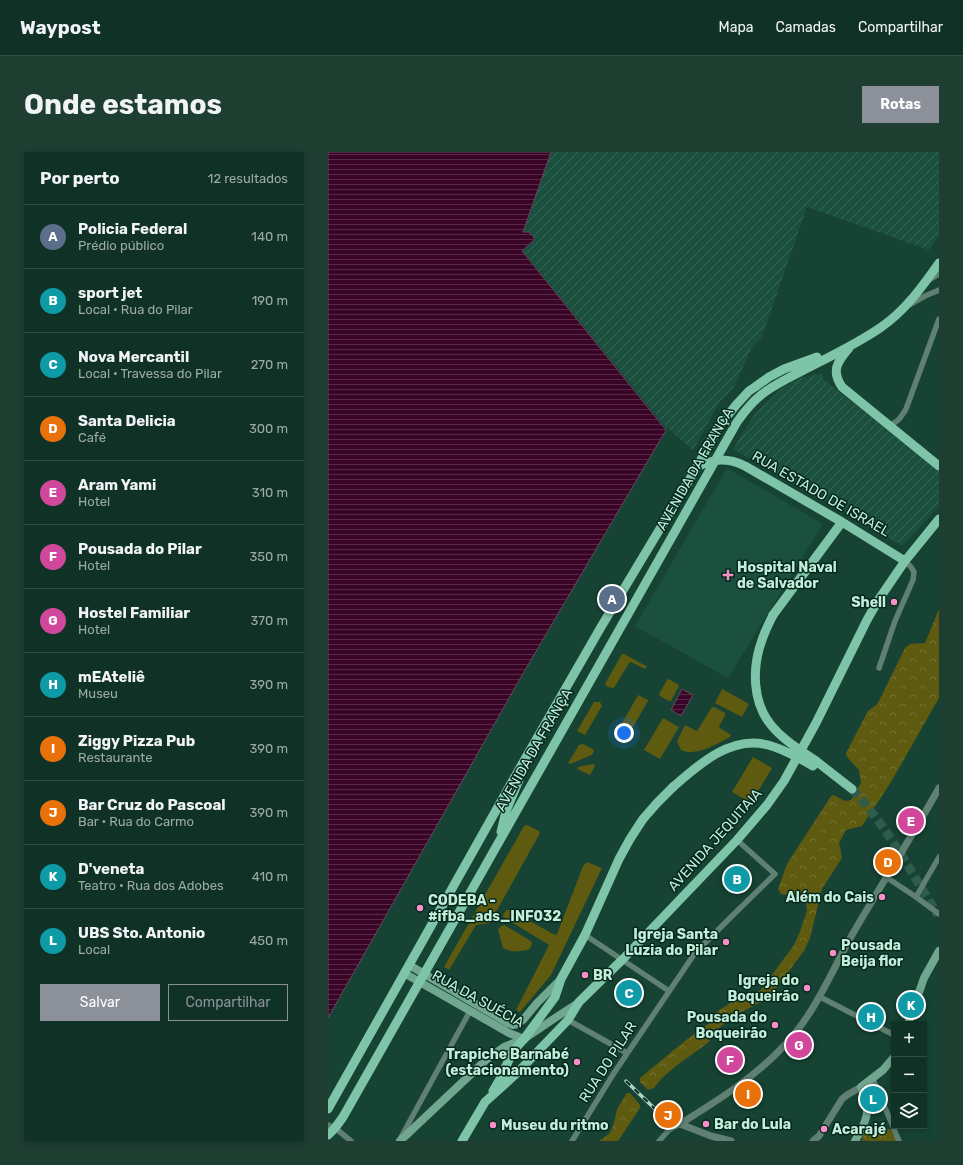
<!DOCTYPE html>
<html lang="pt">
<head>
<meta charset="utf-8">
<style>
	:root { --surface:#103226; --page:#1e3e32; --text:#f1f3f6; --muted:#9caaa7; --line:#304d43; --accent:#8c9099 }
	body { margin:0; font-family:Rubik,sans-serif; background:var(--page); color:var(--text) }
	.controls { position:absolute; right:12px; bottom:12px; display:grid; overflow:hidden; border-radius:0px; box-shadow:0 2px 6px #0003 }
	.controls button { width:36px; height:36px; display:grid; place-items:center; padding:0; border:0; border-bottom:1px solid var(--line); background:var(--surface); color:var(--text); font:20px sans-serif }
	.you { position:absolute; left:296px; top:581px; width:14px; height:14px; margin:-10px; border:3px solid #fff; border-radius:50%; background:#1a73e8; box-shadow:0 0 0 6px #1a73e833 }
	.badge { display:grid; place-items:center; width:26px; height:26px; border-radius:50%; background:var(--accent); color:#fff; font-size:13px; font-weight:700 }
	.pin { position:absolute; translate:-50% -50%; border:2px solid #fff; box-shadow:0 1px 4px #0006 }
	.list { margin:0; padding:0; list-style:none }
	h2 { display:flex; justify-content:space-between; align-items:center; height:52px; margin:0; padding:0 16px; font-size:17px }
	h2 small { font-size:13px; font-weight:400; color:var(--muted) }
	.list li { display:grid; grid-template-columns:26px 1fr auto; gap:12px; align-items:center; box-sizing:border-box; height:64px; padding:0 16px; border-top:1px solid var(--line) }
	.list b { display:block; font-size:15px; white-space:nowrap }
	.list p { margin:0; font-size:13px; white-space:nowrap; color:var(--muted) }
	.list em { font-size:13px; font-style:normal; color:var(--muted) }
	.actions { display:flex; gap:8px; padding:12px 16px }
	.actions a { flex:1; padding:9px 0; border:1px solid var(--accent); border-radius:0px; text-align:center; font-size:14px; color:var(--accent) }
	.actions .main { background:var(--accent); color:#fff }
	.icon { flex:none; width:22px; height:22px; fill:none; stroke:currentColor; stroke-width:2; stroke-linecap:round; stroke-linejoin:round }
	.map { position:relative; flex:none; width:611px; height:989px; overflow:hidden; border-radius:0px }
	header { display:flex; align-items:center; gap:24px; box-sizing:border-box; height:56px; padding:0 20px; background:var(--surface); border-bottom:1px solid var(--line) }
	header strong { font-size:19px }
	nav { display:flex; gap:22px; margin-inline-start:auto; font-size:14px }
	.intro { display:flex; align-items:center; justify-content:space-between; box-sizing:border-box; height:96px; padding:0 24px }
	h1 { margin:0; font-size:28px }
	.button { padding:10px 18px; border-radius:0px; background:var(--accent); color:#fff; font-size:14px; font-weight:700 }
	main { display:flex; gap:24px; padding:0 24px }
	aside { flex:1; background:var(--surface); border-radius:0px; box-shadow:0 2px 6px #0003 }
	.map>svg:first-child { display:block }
	.built { fill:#1c503e }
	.industrial { fill:url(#industrial-furrows) }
	.green { fill:#5e5a10 }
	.forest { fill:url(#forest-crowns) }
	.water { fill:url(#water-rules); stroke:#634a5d }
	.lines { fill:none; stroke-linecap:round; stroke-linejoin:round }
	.primary-tunnel { stroke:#305c4c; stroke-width:9; stroke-dasharray:9 4.5; stroke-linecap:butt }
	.minor { stroke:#5f8072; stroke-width:5.5 }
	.tertiary { stroke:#5f8072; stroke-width:7 }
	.secondary { stroke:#71a690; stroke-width:8 }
	.primary { stroke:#7ec4a8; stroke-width:9 }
	.rail-casing { stroke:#add5c5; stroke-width:3.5 }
	.rail { stroke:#03281c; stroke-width:2; stroke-dasharray:6; stroke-linecap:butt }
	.primary-bridge { stroke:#7ec4a8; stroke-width:9 }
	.poi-dot { fill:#f98fc9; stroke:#03281c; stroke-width:1.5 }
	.labels { text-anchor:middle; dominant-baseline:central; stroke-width:3; stroke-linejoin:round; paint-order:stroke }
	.street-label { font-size:14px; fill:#c4ecdb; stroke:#03281c }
	.poi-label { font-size:14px; font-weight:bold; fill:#c4ecdb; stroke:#03281c; text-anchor:start }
</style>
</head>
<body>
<header>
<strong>Waypost</strong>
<nav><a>Mapa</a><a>Camadas</a><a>Compartilhar</a></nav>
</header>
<div class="intro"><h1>Onde estamos</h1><a class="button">Rotas</a></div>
<main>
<aside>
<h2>Por perto<small>12 resultados</small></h2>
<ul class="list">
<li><span class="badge" style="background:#5c6f8a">A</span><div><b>Policia Federal</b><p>Prédio público</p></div><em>140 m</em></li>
<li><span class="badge" style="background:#0f9aa8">B</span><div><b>sport jet</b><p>Local · Rua do Pilar</p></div><em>190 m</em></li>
<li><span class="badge" style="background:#0f9aa8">C</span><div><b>Nova Mercantil</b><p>Local · Travessa do Pilar</p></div><em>270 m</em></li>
<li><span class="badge" style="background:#e8710a">D</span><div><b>Santa Delicia</b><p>Café</p></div><em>300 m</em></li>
<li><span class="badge" style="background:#d1479c">E</span><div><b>Aram Yami</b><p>Hotel</p></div><em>310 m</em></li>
<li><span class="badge" style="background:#d1479c">F</span><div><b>Pousada do Pilar</b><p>Hotel</p></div><em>350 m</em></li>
<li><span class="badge" style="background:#d1479c">G</span><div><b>Hostel Familiar</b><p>Hotel</p></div><em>370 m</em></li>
<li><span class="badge" style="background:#0f9aa8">H</span><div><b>mEAteliê</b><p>Museu</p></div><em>390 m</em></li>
<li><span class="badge" style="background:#e8710a">I</span><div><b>Ziggy Pizza Pub</b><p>Restaurante</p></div><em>390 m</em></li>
<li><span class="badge" style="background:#e8710a">J</span><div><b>Bar Cruz do Pascoal</b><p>Bar · Rua do Carmo</p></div><em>390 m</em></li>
<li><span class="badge" style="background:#0f9aa8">K</span><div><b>D'veneta</b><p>Teatro · Rua dos Adobes</p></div><em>410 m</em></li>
<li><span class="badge" style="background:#0f9aa8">L</span><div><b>UBS Sto. Antonio</b><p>Local</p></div><em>450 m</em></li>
</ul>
<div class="actions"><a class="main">Salvar</a><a>Compartilhar</a></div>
</aside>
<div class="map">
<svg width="611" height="989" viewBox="0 0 611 989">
	<defs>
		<pattern id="industrial-furrows" width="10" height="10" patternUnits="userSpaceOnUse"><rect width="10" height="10" fill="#1c503e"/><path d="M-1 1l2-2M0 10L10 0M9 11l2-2" fill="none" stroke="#3b6959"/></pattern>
		<pattern id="forest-crowns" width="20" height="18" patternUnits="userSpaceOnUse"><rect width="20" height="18" fill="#5e5a10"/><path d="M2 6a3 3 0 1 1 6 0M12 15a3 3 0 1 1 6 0" fill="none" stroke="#737232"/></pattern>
		<pattern id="water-rules" width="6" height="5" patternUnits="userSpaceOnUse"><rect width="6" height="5" fill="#3a0527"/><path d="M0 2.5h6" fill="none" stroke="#552a46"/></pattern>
	</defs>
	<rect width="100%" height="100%" fill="#164333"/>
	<path class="built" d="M399 316 495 372 400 526 307 474Z"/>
	<path class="industrial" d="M223 0H611V83L601 98 479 55 434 185 424 195 406 235 391 251 365 298 338 275 195 99 208 87 201 79 196 80Z
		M494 221 496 228 611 318V354L574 394 515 358 405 297 426 263 455 235 469 227Z"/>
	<path class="green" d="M294 502H296L318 514 319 515 317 517 303 510 301 511 286 536 280 535 277 532Z
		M341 527 351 533V534L343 549H341L332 544 331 542 339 528Z
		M394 537 421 552 414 565 387 551Z
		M310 543 320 548V549L302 580 300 581 293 577 292 575Z
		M266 550H272L274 554 257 583 249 579Z
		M384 555H386L397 561V564L391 574 392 576 403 583 402 585C388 592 369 605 353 598L349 589 357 573 369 579Z
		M335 566 351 575 332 607 316 598Z
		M255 592 265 597 266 599 264 603 242 612 240 611 251 593Z
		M425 605 444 616 423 651 404 640Z
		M265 612 267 614 262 623 249 617 250 615Z
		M199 673 211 679 212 681 162 771 148 773 121 818 116 815 196 674Z
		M259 710 274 716 223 823 192 860 188 858 221 793 175 765V764L176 761 179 758H182L227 783 229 782 255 714Z
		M176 773 203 789 204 792 202 797C191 800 185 801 175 796L170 778 172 775Z"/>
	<path class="forest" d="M611 457V546L563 630 534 674 518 678 511 691 514 706 494 737 482 786 476 799 440 847 411 861 392 875 386 881 381 890 348 914 333 927 326 936 320 938 312 930V926L358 888 380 872 384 863 407 848 429 841 435 835 466 793 471 782 479 759 478 751 473 745 453 742 450 737 459 712 503 644 506 643 517 649 523 648 533 631 531 618 519 605 518 601 540 559 548 553 551 549 577 496 582 492 597 491Z
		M299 941H302L312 953V956L290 989H271L282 981 286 971 289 957Z
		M557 976 563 978 567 982 568 989H534L536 980 542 977Z"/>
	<path class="water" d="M0 0H223L195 80H201L207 87 194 99 338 278 193 525 0 866Z
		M354 537 365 543 353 564 343 558Z"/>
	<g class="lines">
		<path class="primary-tunnel" d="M524 637C559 674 583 720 610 763"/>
		<path class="minor" d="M601 128 611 122
			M581 153 597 144 611 138
			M560 273C570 271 573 265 578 257L611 167
			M551 516 567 469 585 428 586 420 583 415 577 409
			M558 725 588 745 611 762
			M588 745 611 705
			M257 783 341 839
			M492 845 566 883
			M240 868 299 901
			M545 927 571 989
			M0 973 7 976 23 989
			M72 987 142 859
			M244 989 286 921 367 801 404 764 447 722 409 688
			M331 989 341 978 352 972"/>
		<path class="tertiary" d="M352 972C387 950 423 928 452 898 487 863 501 824 524 783 553 733 583 686 611 636
			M352 972 383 984 403 989
			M485 989 491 984 514 947 519 943 533 935"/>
		<path class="secondary" d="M81 813 180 871 185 873 189 872 195 868 209 851 233 827
			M76 821 181 881 196 887
			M580 872 596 826 611 799
			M72 989 158 908 176 895 196 887 227 866 250 851
			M527 989C540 967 543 959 533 935L555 918 566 905"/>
		<path class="primary" d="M521 196C509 210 503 219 514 235L611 314
			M369 315C386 306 400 306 417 314L514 370 577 409
			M445 463 514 370
			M488 609 524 637
			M173 680 178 659 191 628
			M165 939 172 927 185 899 196 887 227 845 233 827 257 783 291 707 302 687 315 667 329 651 345 635
			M0 957 193 614 273 475 369 315 389 277 408 253 421 239 427 235 441 225 456 217 489 205
			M0 983 7 976 15 965 409 270C416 260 423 251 433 243 444 234 458 227 472 220 499 206 527 193 552 176 577 159 594 135 611 111
			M134 989 157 950 189 921 240 868 251 850 295 807 409 688 439 653 456 629 488 571 539 468 551 447 577 409 611 367"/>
		<g class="rail-casing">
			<path id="rail" d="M298 929 327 957"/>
		</g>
		<use href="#rail" class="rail"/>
		<path class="primary-bridge" d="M445 463C441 471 437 479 434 488 424 515 424 550 443 573 455 588 472 598 488 609
			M345 635C370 613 403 583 440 593 456 597 471 606 485 614"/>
	</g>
	<g class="poi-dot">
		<path d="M398 417h4v4h4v4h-4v4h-4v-4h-4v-4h4z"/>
		<circle cx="566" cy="450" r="4"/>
		<circle cx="554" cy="745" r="4"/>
		<circle cx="92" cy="756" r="4"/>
		<circle cx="398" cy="790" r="4"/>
		<circle cx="505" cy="801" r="4"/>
		<circle cx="257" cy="823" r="4"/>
		<circle cx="479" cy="836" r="4"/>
		<circle cx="447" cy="873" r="4"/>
		<circle cx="249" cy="910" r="4"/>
		<circle cx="378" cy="972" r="4"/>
		<circle cx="165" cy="973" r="4"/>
		<circle cx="496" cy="977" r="4"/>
	</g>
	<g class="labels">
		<g class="street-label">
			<text transform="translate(367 317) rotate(-60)">AVENIDA DA FRANÇA</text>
			<text transform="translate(493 342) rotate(30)">RUA ESTADO DE ISRAEL</text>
			<text transform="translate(206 598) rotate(-60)">AVENIDA DA FRANÇA</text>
			<text transform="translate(387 688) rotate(-48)">AVENIDA JEQUITAIA</text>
			<text transform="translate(150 847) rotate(29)">RUA DA SUÉCIA</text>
			<text transform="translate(280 910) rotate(-57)">RUA DO PILAR</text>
		</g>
		<g class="poi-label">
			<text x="409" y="415">Hospital Naval<tspan x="409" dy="16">de Salvador</tspan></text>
			<text x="558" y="450" text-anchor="end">Shell</text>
			<text x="546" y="745" text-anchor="end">Além do Cais</text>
			<text x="100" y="748">CODEBA -<tspan x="100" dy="16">#ifba_ads_INF032</tspan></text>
			<text x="390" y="782" text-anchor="end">Igreja Santa<tspan x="390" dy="16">Luzia do Pilar</tspan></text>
			<text x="513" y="793">Pousada<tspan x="513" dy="16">Beija flor</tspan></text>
			<text x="265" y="823">BR</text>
			<text x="471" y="828" text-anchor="end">Igreja do<tspan x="471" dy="16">Boqueirão</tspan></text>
			<text x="439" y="865" text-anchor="end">Pousada do<tspan x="439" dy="16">Boqueirão</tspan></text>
			<text x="241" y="902" text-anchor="end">Trapiche Barnabé<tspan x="241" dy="16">(estacionamento)</tspan></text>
			<text x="386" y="972">Bar do Lula</text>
			<text x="173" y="973">Museu du ritmo</text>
			<text x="504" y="977">Acarajé</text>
		</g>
	</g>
</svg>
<div class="controls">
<button>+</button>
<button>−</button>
<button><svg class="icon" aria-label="layers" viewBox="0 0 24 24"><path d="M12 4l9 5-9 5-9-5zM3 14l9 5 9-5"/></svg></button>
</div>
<div class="you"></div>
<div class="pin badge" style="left:284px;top:447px;background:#5c6f8a">A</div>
<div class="pin badge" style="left:409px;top:727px;background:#0f9aa8">B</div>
<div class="pin badge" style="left:301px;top:841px;background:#0f9aa8">C</div>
<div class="pin badge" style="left:560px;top:710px;background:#e8710a">D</div>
<div class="pin badge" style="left:583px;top:669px;background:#d1479c">E</div>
<div class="pin badge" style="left:402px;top:908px;background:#d1479c">F</div>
<div class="pin badge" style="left:471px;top:893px;background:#d1479c">G</div>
<div class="pin badge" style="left:543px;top:865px;background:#0f9aa8">H</div>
<div class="pin badge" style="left:420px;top:942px;background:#e8710a">I</div>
<div class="pin badge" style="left:340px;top:963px;background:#e8710a">J</div>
<div class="pin badge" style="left:583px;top:853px;background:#0f9aa8">K</div>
<div class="pin badge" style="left:545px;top:947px;background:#0f9aa8">L</div>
</div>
</main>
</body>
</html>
